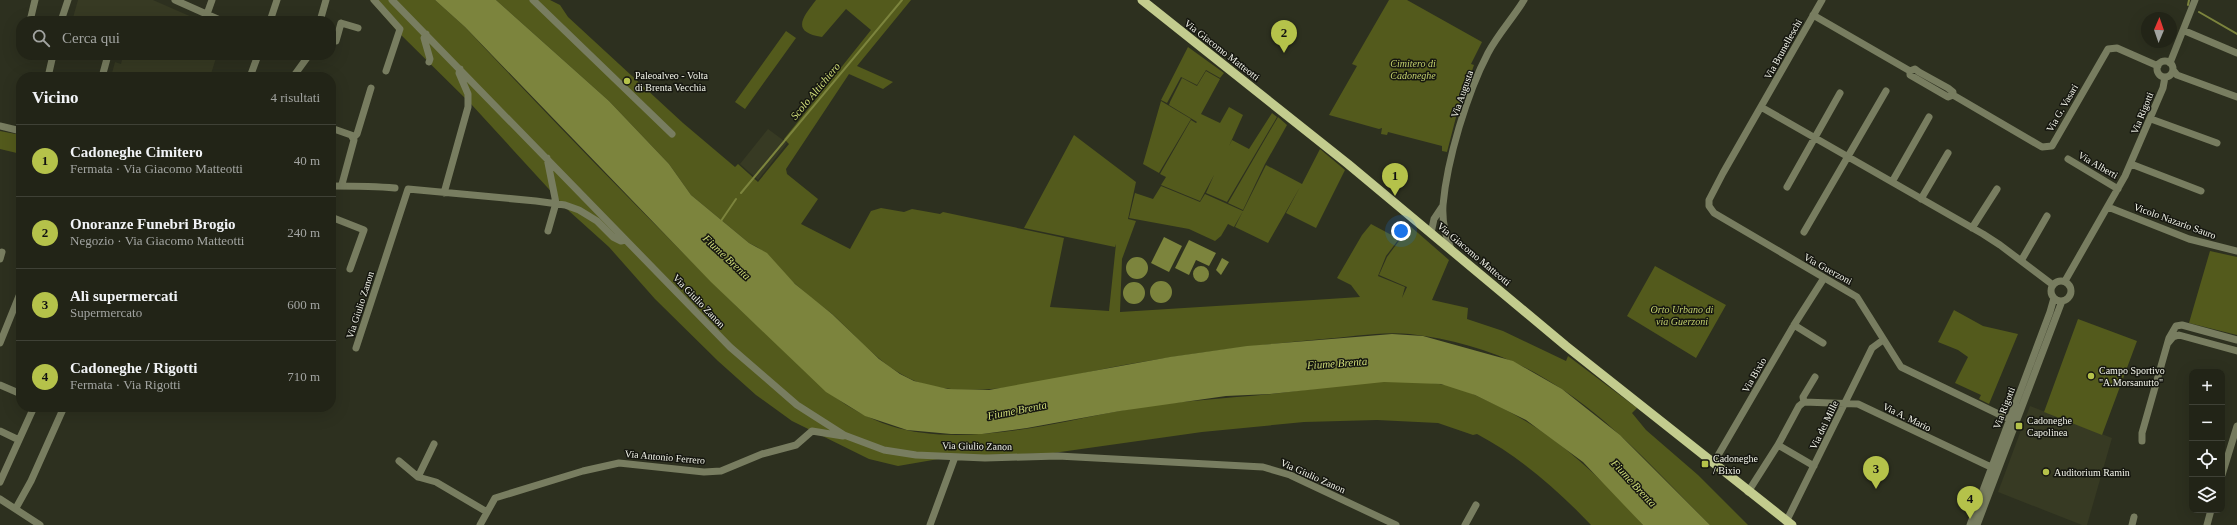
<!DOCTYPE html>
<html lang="it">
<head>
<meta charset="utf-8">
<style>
	:root { --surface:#222417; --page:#2a2c20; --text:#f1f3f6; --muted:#a2a4a1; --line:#3f4136; --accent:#b5c24a }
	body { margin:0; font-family:"Times New Roman",serif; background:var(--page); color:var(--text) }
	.controls { position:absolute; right:12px; bottom:12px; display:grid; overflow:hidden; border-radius:8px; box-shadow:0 4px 16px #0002 }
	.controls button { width:36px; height:36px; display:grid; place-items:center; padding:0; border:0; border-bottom:1px solid var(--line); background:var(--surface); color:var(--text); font:20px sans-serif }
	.compass { position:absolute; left:2141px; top:12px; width:36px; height:36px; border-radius:50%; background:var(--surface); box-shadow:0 4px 16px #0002; rotate:2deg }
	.you { position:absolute; left:1401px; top:231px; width:14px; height:14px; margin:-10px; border:3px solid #fff; border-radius:50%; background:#1a73e8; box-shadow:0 0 0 6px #1a73e833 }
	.badge { display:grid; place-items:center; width:26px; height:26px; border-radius:50%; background:var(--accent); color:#111; font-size:13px; font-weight:700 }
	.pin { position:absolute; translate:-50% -33px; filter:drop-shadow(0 1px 2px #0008) }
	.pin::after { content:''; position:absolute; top:21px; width:14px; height:12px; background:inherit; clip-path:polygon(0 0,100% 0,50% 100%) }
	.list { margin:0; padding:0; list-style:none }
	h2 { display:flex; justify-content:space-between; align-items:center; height:52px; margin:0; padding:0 16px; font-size:17px }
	h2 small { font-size:13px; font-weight:400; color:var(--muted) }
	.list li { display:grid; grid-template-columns:26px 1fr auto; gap:12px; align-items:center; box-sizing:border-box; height:72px; padding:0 16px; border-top:1px solid var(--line) }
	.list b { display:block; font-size:15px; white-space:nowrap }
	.list p { margin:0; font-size:13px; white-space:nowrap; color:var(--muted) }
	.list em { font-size:13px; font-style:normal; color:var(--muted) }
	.icon { flex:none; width:22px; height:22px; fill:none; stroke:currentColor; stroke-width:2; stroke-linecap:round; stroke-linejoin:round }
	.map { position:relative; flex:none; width:2237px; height:525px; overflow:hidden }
	.search { position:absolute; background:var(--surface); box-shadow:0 4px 16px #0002; left:16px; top:16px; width:320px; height:44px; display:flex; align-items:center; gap:10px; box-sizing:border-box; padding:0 14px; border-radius:16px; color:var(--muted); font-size:15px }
	.panel { position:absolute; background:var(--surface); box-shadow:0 4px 16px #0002; left:16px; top:72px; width:320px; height:340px; border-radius:16px }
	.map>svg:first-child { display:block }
	.built { fill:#373a23 }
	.green { fill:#535a1c }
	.water { fill:#7c843d }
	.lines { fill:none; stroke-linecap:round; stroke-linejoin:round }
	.stream { stroke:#7c843d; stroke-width:2 }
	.minor { stroke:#787d60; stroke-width:7 }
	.major { stroke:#c3cc8e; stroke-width:9 }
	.poi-dot { fill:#b5c24a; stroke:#161710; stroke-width:1.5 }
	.labels { text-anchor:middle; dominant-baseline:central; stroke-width:3; stroke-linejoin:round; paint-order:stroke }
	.street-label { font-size:10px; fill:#f4f6eb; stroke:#161710 }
	.park-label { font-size:10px; font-style:italic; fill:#c4d16d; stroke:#161710 }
	.poi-label { font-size:10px; fill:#f4f6eb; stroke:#161710; text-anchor:start }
	.water-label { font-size:11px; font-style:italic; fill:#d0dd79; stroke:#161710 }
</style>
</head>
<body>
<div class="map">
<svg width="2237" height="525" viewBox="0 0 2237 525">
	<rect width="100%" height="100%" fill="#2d301f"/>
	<path class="built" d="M78 0H153L201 21H72Z
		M123 55H217L210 77H111L115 62 121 64Z
		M768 129 787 143 758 180 740 164Z
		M2030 406 2112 438 2087 525H2082L1998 492Z"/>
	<path class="green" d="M370 0H435L465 27C551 119 639 209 728 298 746 316 766 333 784 351 819 385 843 410 891 426 960 448 1051 424 1119 411 1170 401 1221 399 1272 394 1328 388 1384 376 1439 384 1458 386 1475 395 1492 403 1552 431 1599 475 1643 525H1591C1557 489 1520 457 1477 434L1473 435 1438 423 1377 420 1304 422 1202 432 1053 453 956 456 898 466 869 459 792 421 756 395 718 361 655 299 609 247 569 211 471 104 397 31Z
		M496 0H550L560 5 568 17 683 123 735 167 738 164 758 182 789 144 784 139 871 30 846 9 822 37C791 32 802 18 816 0H911L857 66 893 82 883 89 849 74 786 169 787 174 818 199 801 224 850 249 871 211 881 208 904 212 912 209 940 214 943 212 1064 238 1050 307 1109 311 1116 244 1115 247 1024 228 1074 135 1136 182 1128 219 1136 221 1122 259 1120 312 1360 297 1351 285 1337 278 1362 235 1371 224 1399 239 1386 256 1378 276 1405 287 1402 298 1407 287 1379 275 1387 257 1410 226 1449 260 1432 300 1468 308 1467 319 1503 331 1566 361 1568 356 1637 408 1632 413 1646 430 1698 475 1748 525H1710C1658 473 1608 415 1544 378 1505 354 1455 339 1410 334 1382 331 1351 337 1323 339 1256 345 1190 353 1124 365 1061 376 995 399 931 386 888 376 862 341 831 313 818 303 805 293 793 282 779 268 768 251 749 243L691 195 669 164 609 101Z
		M1389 0H1407L1482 42 1471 64 1474 65 1464 94H1462L1447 152 1442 151V146L1388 132 1387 135 1381 134 1382 128 1379 129 1329 115 1357 66 1352 64Z
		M786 31 796 38 745 109 735 102Z
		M1188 47 1224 73 1220 78 1206 70 1197 85 1181 77 1167 103 1161 100Z
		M1206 71 1220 79 1201 114 1220 123 1229 107 1243 115 1229 146 1232 140 1249 149 1272 113 1277 117 1227 202 1206 193 1214 175 1200 201 1161 185 1166 177 1160 174 1191 120 1196 123 1197 122 1169 105 1170 102 1182 78 1197 86Z
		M1161 101 1191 119 1159 173 1143 164Z
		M1278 117 1287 125 1265 164 1243 210 1228 203Z
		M0 131 21 135V154L0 149Z
		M1320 149 1345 170 1316 228 1286 213 1300 187 1268 243 1235 227 1266 165 1302 184Z
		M1161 186 1200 202 1205 194 1243 211 1234 227 1228 224 1221 236 1215 241 1189 229 1129 218 1135 193 1153 199Z
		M2210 251 2237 257V335L2189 323Z
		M1655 266 1726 305 1696 358 1627 316Z
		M1954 310 1983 326 2018 334 1989 404 1979 399 1981 395 1955 383 1968 357 1958 350 1938 342Z
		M2078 319 2137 341 2102 435 2044 412Z"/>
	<path class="water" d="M435 0H496L609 101 669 164 691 195 749 243 767 253 795 284 832 314 879 359 900 374 914 381 948 389 989 390 1170 357 1247 346 1392 334 1423 336 1513 361 1562 389 1620 435 1710 525H1643L1583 462 1526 420 1475 395 1441 384 1384 382 1270 394 1226 396 1120 411 1027 428 982 434H951L907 430 865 416 826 392 711 282 465 27Z
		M1164 237 1182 246 1169 272 1151 263Z
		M1189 240 1216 253 1209 266 1196 260 1189 275 1175 268Z
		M1126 268a11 11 0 1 1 22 0a11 11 0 1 1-22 0Z
		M1222 258 1229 262 1221 275 1216 270Z
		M1193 274a8 8 0 1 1 16 0a8 8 0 1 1-16 0Z
		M1150 292a11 11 0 1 1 22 0a11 11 0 1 1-22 0Z
		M1123 293a11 11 0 1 1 22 0a11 11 0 1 1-22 0Z"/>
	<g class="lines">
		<path class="stream" d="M2188 5 2189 0
			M2199 12 2237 34
			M741 193 902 0
			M721 221 736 199"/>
		<path class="minor" d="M175 0 222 21
			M374 0 400 29 386 71
			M392 0 730 347 797 405 844 435 884 450 916 455 985 458 1058 456 1263 467 1290 475 1396 525
			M533 0 672 134
			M1822 0 1723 173 1709 200V206L1714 213 1857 297 1901 367 2015 422
			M207 14 212 0
			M1813 15 1910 71V75L1948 97 1953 95
			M30 21 35 0
			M61 21 68 0
			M270 21 277 0
			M320 21 326 0
			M2185 31 2237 53
			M331 32 338 34 336 41
			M338 34 341 23 358 28
			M426 34 424 38 430 59 429 62
			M2157 69a8 8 0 1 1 16 0a8 8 0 1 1-16 0Z
			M2170 63 2195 0
			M2173 70 2177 75 2237 97
			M1910 71 1915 69 1919 72 1948 88 1953 92V95L2042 147 2052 146 2108 49 2117 48 2158 66
			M48 77 53 55
			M102 77 108 55
			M250 77 258 55
			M293 77 309 55
			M1761 107 1983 234 2000 245 2053 285
			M2151 119 2217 143
			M0 126 21 131
			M331 128 351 135 354 140 342 184
			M354 137 357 134 371 88
			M547 158 556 203 548 231
			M2068 159 2118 189
			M2131 164 2201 191
			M1892 182 1929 117
			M331 186C352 186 373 186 395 188
			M1787 187 1840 93
			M444 193 468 107V94L459 73 460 69
			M1921 199 1948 153
			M2108 207 2189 239 2237 251
			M331 217 364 230 350 269
			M1972 228 1997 189
			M1804 232 1886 91
			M1431 233 1434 219 1442 207
			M1451 249C1445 235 1442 221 1443 205 1447 160 1467 93 1488 53 1498 34 1513 18 1524 0
			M0 259 2 252
			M2021 261 2047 216
			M2051 291a10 10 0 1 1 20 0a10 10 0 1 1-20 0Z
			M2065 281 2125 176 2163 88 2165 77
			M1794 325 1824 278
			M0 343 21 291
			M2168 343 2173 337 2179 335 2237 351
			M356 348 408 189 536 201 565 205 579 210 597 221 613 237 621 241 625 240
			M0 385 21 394
			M1804 402 1858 404 1995 469
			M1804 402 1803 397 1815 377
			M0 431 19 440
			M2142 441V433L2169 338 2176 326 2182 325 2237 340
			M1778 445 1814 466
			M399 461 418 477 436 482 487 512
			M1713 464 1794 325 1823 343
			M2222 475 2237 426
			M418 477 434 444
			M0 482 34 407
			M1748 492 1778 445 1799 406 1804 402
			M0 499 40 525
			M16 508 31 481 64 407
			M1786 522 1872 348 1883 340
			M480 525 495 498 583 471 619 463 704 472 721 471 762 454 796 445 812 431 843 436
			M930 525 955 457
			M1465 525 1476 505
			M1970 525 2050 312 2054 298
			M1977 525 2062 301
			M2132 525 2134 517
			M2207 525 2211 510"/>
		<path class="major" d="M1142 0 1348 164 1566 346 1792 525"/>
	</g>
	<g class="poi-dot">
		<circle cx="627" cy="81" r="4"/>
		<circle cx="2091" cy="376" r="4"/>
		<rect x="2015" y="422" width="8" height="8" rx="2"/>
		<rect x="1701" y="460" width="8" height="8" rx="2"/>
		<circle cx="2046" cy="472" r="4"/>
	</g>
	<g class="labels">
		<g class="street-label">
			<text transform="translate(1783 49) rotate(-61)">Via Brunelleschi</text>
			<text transform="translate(1222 50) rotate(38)">Via Giacomo Matteotti</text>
			<text transform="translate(1462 94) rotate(-71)">Via Augusta</text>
			<text transform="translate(2062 108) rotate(-60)">Via G. Vasari</text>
			<text transform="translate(2142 113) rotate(-68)">Via Rigotti</text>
			<text transform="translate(2098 165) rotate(30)">Via Alberti</text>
			<text transform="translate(2175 221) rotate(20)">Vicolo Nazario Sauro</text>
			<text transform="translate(1474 254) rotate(40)">Via Giacomo Matteotti</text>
			<text transform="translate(1828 269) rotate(29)">Via Guerzoni</text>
			<text transform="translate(699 301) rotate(46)">Via Giulio Zanon</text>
			<text transform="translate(360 305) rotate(-72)">Via Giulio Zanon</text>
			<text transform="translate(1754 375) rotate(-60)">Via Bixio</text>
			<text transform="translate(2004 408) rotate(-69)">Via Rigotti</text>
			<text transform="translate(1907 417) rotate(26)">Via A. Mario</text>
			<text transform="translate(1824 425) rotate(-64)">Via dei Mille</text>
			<text transform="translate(977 446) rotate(1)">Via Giulio Zanon</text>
			<text transform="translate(665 457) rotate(5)">Via Antonio Ferrero</text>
			<text transform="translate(1313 476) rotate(24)">Via Giulio Zanon</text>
		</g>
		<g class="park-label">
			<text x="1413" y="63">Cimitero di<tspan x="1413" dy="12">Cadoneghe</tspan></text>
			<text x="1682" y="309">Orto Urbano di<tspan x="1682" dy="12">via Guerzoni</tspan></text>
		</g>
		<g class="poi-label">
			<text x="635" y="75">Paleoalveo - Volta<tspan x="635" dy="12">di Brenta Vecchia</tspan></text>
			<text x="2099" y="370">Campo Sportivo<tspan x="2099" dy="12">"A.Morsanutto"</tspan></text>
			<text x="2027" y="420">Cadoneghe<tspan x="2027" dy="12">Capolinea</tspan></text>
			<text x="1713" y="458">Cadoneghe<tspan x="1713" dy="12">/ Bixio</tspan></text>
			<text x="2054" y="472">Auditorium Ramin</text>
		</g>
		<g class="water-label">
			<text transform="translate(815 91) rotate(-50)">Scolo Altichiero</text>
			<text transform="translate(727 257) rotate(43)">Fiume Brenta</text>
			<text transform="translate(1337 363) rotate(-4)">Fiume Brenta</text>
			<text transform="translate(1017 410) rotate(-11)">Fiume Brenta</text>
			<text transform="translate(1634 483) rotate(47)">Fiume Brenta</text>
		</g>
	</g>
</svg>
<div class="controls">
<button>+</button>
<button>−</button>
<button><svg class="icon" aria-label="locate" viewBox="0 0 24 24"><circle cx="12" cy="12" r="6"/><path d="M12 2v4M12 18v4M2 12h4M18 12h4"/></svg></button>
<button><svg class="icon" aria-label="layers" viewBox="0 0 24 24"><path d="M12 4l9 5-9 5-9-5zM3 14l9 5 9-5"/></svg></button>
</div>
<svg class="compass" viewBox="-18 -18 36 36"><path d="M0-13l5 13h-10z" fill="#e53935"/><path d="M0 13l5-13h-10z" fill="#a2a4a1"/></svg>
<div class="you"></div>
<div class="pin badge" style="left:1395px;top:196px">1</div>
<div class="pin badge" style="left:1284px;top:53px">2</div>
<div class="pin badge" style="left:1876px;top:489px">3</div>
<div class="pin badge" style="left:1970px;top:519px">4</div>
<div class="search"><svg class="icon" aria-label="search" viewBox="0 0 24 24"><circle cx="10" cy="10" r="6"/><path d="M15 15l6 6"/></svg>Cerca qui</div>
<section class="panel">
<h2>Vicino<small>4 risultati</small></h2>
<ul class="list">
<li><span class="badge">1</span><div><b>Cadoneghe Cimitero</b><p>Fermata · Via Giacomo Matteotti</p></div><em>40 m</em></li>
<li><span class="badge">2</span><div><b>Onoranze Funebri Brogio</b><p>Negozio · Via Giacomo Matteotti</p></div><em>240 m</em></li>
<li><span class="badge">3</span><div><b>Alì supermercati</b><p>Supermercato</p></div><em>600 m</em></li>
<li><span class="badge">4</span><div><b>Cadoneghe / Rigotti</b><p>Fermata · Via Rigotti</p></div><em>710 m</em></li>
</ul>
</section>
</div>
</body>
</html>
